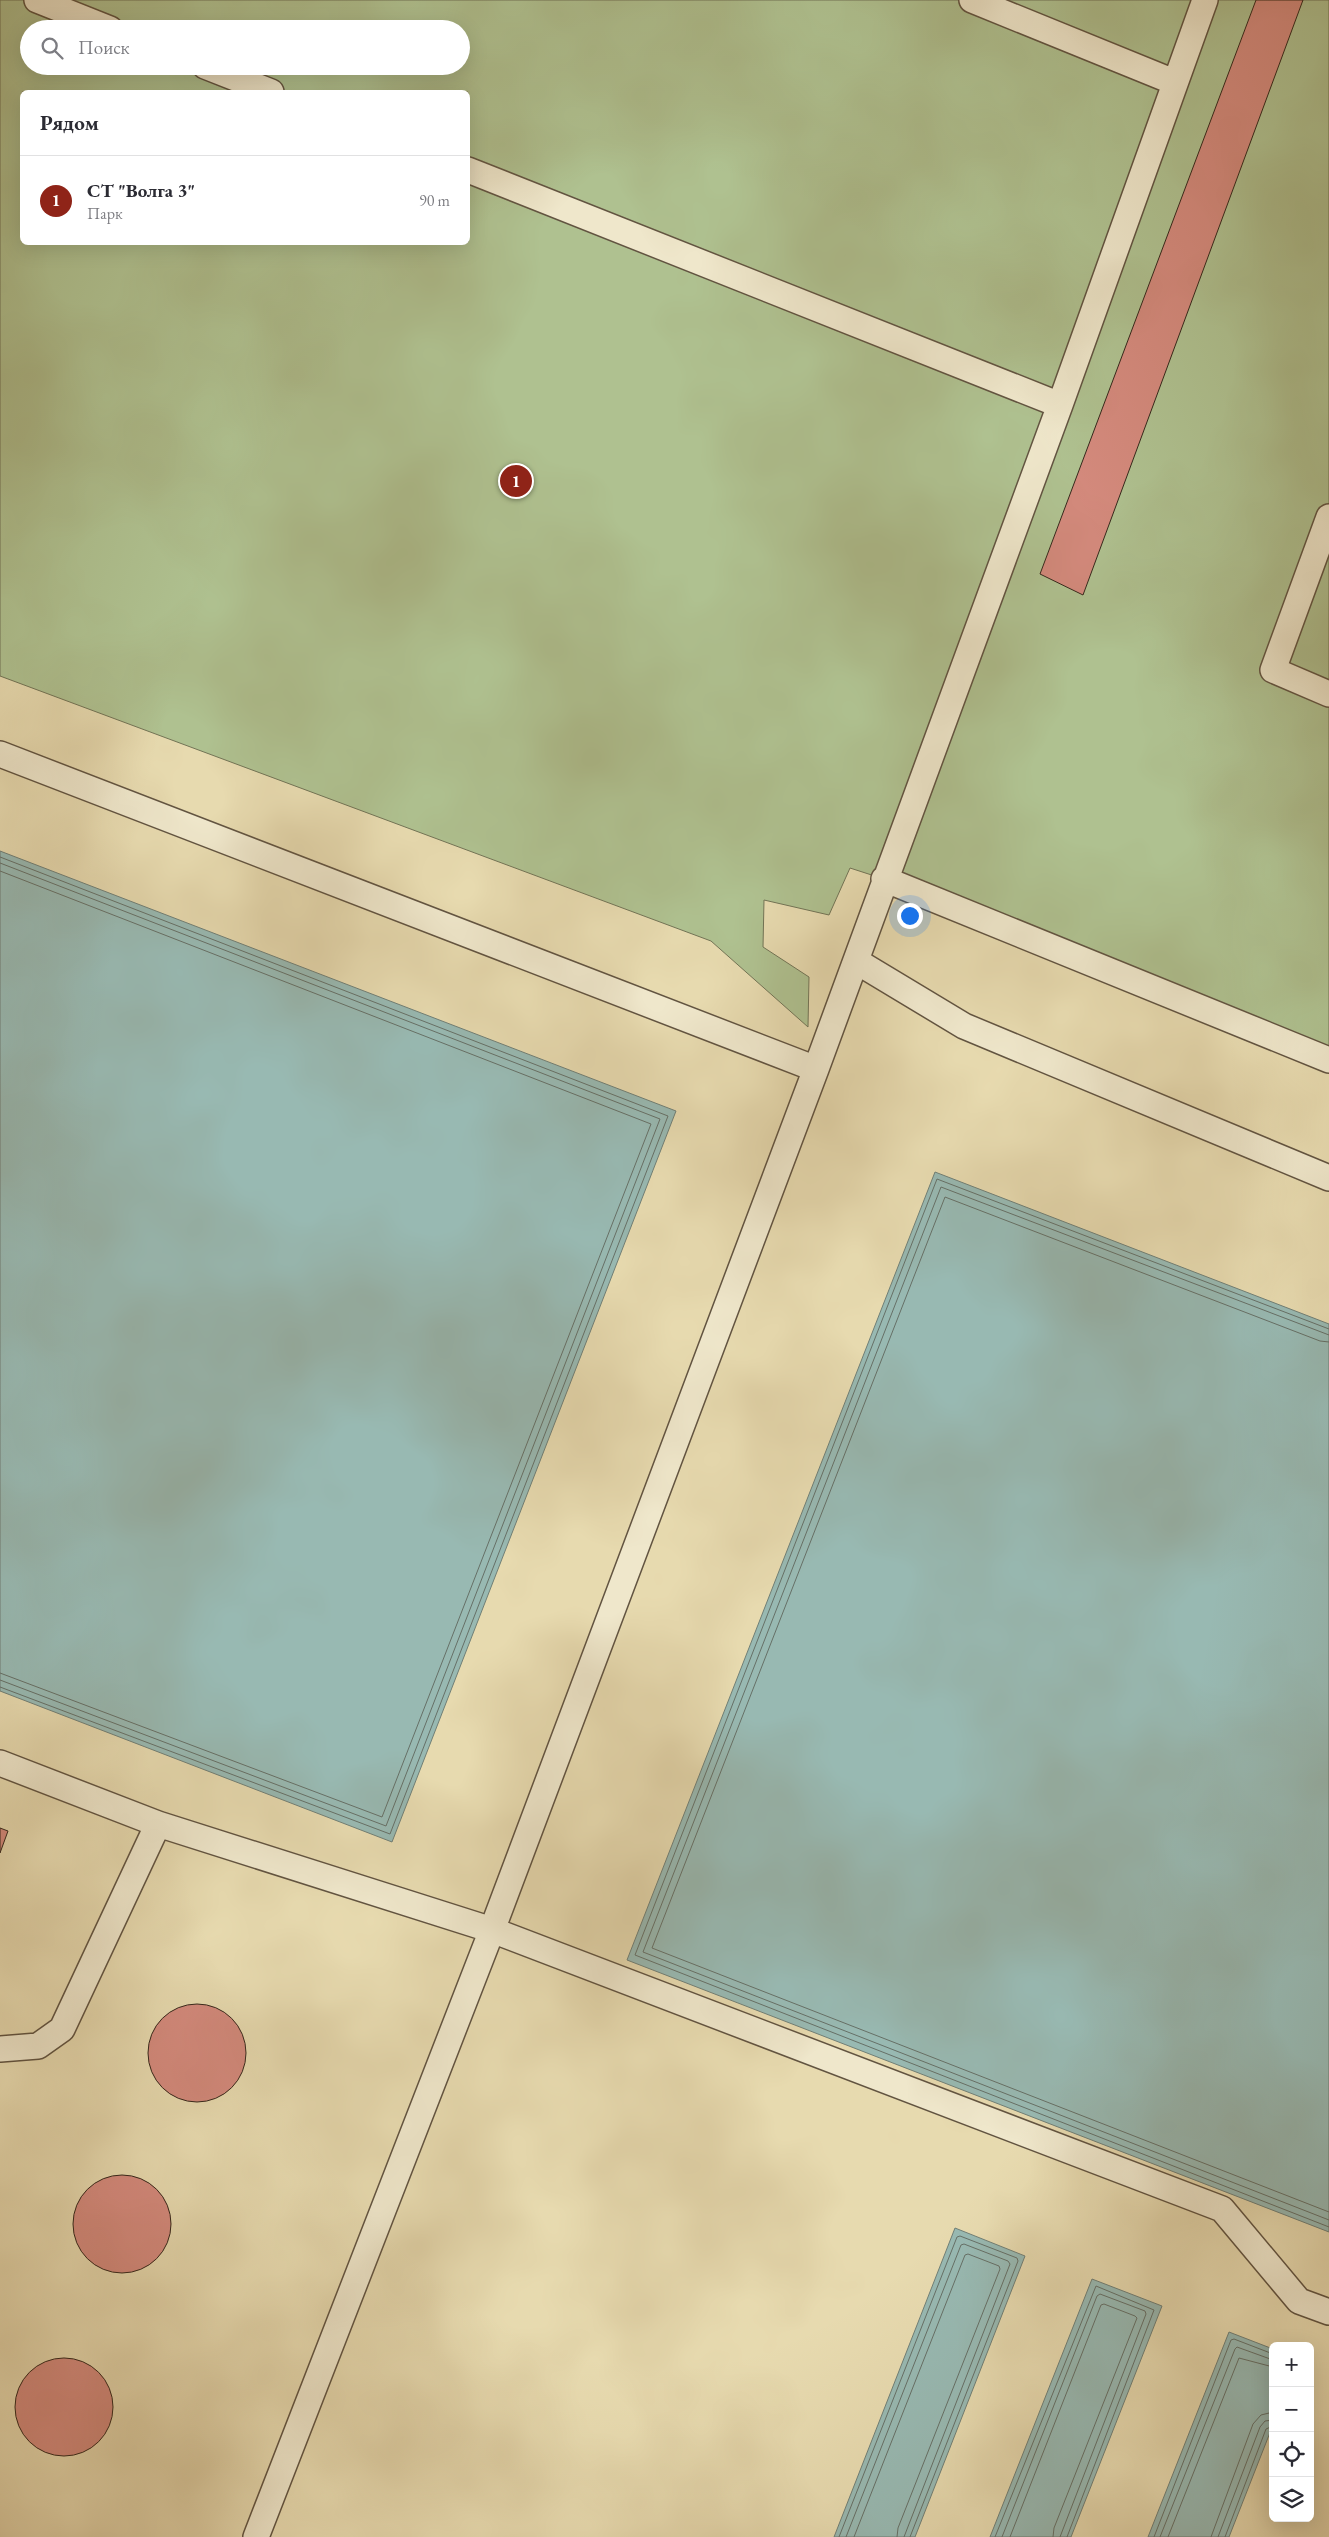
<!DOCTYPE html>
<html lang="ru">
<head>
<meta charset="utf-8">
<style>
	:root { --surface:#fff; --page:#f2f2f3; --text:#2b2b33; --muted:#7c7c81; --line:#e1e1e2; --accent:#8f2418 }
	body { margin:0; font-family:"EB Garamond",serif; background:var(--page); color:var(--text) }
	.controls { position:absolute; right:15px; bottom:15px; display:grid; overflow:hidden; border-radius:8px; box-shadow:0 5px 20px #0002 }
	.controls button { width:45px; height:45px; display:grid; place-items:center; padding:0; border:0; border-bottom:1px solid var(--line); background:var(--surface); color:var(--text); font:25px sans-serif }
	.you { position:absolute; left:909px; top:915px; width:18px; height:18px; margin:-12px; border:4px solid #fff; border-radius:50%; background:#1a73e8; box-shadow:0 0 0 8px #1a73e833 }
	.badge { display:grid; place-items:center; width:32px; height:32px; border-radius:50%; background:var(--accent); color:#fff; font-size:16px; font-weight:700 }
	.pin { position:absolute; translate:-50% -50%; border:2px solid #fff; box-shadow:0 1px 5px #0006 }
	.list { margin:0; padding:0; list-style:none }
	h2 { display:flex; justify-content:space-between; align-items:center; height:65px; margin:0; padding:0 20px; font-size:21px }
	h2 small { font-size:16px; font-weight:400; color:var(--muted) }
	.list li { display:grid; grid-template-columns:32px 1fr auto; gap:15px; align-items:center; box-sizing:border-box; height:90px; padding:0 20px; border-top:1px solid var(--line) }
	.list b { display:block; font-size:19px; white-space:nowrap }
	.list p { margin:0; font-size:16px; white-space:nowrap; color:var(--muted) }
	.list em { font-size:16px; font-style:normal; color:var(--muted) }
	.icon { flex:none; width:28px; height:28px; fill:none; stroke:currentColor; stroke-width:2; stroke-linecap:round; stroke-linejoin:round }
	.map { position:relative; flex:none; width:1329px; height:2537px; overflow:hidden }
	.search { position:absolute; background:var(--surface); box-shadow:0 5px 20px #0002; left:20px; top:20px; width:450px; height:55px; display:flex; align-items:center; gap:12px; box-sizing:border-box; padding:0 18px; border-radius:28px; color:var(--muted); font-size:19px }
	.panel { position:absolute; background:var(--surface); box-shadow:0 5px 20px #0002; left:20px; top:90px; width:450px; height:155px; border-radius:8px }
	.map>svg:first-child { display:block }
	.green { fill:#afc190; stroke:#727456; fill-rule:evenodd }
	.water { fill:#98b9b2; stroke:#707f76 }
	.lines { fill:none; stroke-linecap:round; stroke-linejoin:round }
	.shore { stroke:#667067; stroke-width:1 }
	.building { fill:#d48a7d; stroke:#35281c }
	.service-casing { stroke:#625441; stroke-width:28 }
	.service { stroke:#efe7cb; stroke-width:25 }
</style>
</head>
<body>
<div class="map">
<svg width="1329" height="2537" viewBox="0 0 1329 2537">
	<rect width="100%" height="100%" fill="#e7daaf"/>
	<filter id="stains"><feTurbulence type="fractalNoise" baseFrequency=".004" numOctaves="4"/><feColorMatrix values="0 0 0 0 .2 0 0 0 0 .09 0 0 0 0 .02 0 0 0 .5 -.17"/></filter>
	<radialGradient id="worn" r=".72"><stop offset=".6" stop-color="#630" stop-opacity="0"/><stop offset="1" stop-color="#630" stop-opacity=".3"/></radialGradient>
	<path class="green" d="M0 0H1329V1060L884 879 850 868 829 915 764 900 763 947 809 977 808 1027 711 941 0 676ZM29 29H461V66H29ZM22 92H468V242H22Z"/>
	<path class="water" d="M0 851 676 1111 392 1842 0 1691Z
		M935 1172 1329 1324V2232L627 1960Z
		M955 2228 1025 2256 915 2537H834Z
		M1092 2279 1162 2306 1071 2537H990Z
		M1229 2332 1273 2349V2425L1229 2537H1148Z"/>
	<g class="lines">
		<path class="shore" d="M0 857 668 1116 390 1834 0 1687
			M0 863 660 1119 386 1826 0 1680
			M0 871 651 1124 382 1817 0 1673
			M1329 1329 937 1179 635 1955 1329 2227
			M1329 1335 941 1187 643 1952 1329 2220
			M1329 1342 1320 1341 945 1197 652 1948 1329 2212
			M839 2537 957 2237 960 2236 1017 2258 1018 2261 910 2537
			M846 2537 961 2245 964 2244 1008 2261 1010 2264 904 2537
			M854 2537 965 2255 968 2254 999 2266 1000 2269 898 2528 897 2537
			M995 2537 1096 2286 1154 2310 1067 2537
			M1002 2537 1097 2296 1100 2294 1145 2311 1146 2314 1060 2537
			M1010 2537 1101 2305 1104 2304 1135 2316 1137 2318 1054 2528 1053 2537
			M1154 2537 1231 2340 1234 2339 1273 2354
			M1160 2537 1235 2349 1237 2347 1273 2360
			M1168 2537 1239 2358 1273 2367
			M1211 2537 1253 2424 1261 2415 1273 2412
			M1218 2537 1260 2427 1265 2421 1273 2420
			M1225 2537 1266 2429 1273 2426"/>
	</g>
	<path class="building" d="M1256 0H1303L1083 595 1040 574Z
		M0 1828 8 1831 0 1853Z
		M148 2053a49 49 0 1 1 98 0a49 49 0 1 1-98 0Z
		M73 2224a49 49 0 1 1 98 0a49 49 0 1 1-98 0Z
		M15 2407a49 49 0 1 1 98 0a49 49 0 1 1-98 0Z"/>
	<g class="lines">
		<g class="service-casing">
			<path id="service" d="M37 0 110 29
				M972 0 1174 82
				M205 66 271 92
				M468 170 1060 405
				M1329 517 1273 670 1329 694
				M0 754 816 1069
				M884 879 1329 1060
				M856 961 964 1026 1329 1178
				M0 1763 158 1824 492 1930 1222 2209 1299 2301 1329 2312
				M0 2049 38 2046 62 2029 158 1824
				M256 2537 492 1930 816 1069 1060 405 1205 0"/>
		</g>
		<use href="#service" class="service"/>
	</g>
	<rect width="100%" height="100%" filter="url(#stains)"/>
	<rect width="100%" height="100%" fill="url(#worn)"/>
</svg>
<div class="controls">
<button>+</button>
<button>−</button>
<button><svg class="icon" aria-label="locate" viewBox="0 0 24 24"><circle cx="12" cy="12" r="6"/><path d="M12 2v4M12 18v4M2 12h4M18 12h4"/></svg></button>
<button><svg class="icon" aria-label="layers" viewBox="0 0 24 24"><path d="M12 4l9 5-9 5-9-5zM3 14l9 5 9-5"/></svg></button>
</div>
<div class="you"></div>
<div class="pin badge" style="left:516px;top:481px">1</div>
<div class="search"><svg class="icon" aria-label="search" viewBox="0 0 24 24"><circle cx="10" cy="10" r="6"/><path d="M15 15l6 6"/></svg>Поиск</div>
<section class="panel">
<h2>Рядом<small></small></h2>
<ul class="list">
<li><span class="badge">1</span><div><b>СТ &quot;Волга 3&quot;</b><p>Парк</p></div><em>90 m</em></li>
</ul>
</section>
</div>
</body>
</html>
